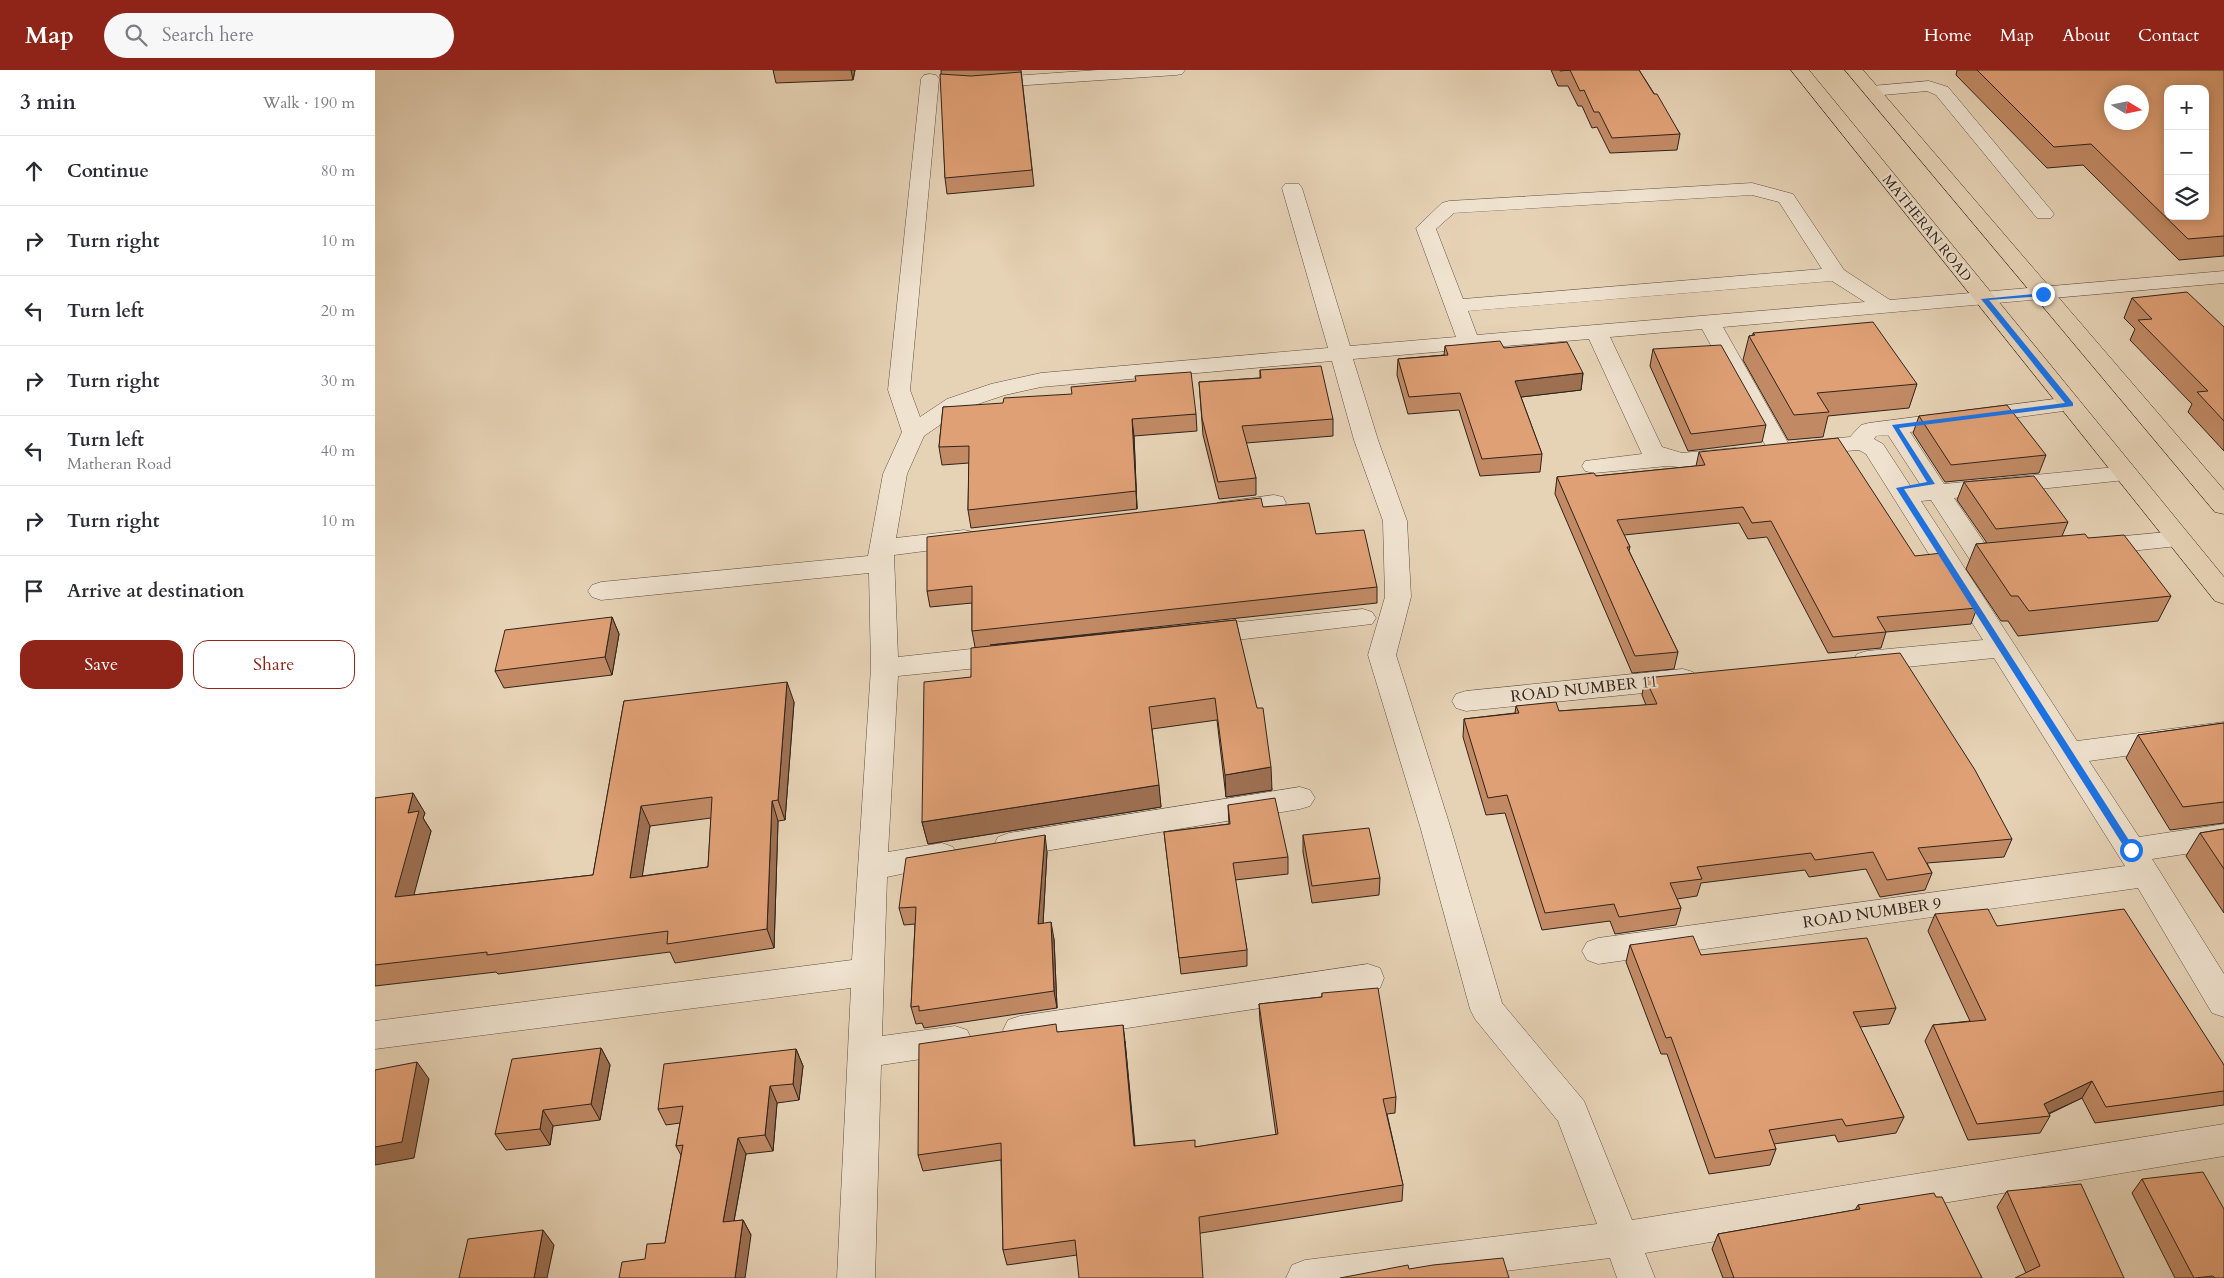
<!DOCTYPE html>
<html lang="en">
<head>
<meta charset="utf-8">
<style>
	:root { --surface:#fff; --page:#f7f7f7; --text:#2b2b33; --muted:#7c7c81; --line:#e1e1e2; --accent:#8f2418 }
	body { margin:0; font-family:Cardo,serif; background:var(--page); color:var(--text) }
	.controls { position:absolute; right:15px; top:15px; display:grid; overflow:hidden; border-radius:10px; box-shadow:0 2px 12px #0003 }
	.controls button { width:45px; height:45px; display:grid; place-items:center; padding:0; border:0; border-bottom:1px solid var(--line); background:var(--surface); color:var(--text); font:25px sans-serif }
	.compass { position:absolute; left:1729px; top:15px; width:45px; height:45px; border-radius:50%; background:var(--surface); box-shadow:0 2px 12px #0003; rotate:100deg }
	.stop { position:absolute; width:15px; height:15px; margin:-11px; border:4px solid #1a73e8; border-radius:50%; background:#fff }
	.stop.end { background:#1a73e8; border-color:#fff; box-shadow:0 1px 5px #0008 }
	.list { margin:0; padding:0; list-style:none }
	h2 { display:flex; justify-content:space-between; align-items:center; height:65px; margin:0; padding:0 20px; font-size:21px }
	h2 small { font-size:16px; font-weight:400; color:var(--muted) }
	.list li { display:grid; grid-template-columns:32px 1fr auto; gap:15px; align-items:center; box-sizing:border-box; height:70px; padding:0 20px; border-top:1px solid var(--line) }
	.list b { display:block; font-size:19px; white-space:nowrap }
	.list p { margin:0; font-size:16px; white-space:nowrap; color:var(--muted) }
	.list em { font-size:16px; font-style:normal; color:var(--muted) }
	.actions { display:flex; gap:10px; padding:15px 20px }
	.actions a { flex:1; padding:11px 0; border:1px solid var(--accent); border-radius:15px; text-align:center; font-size:18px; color:var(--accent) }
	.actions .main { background:var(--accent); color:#fff }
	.icon { flex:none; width:28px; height:28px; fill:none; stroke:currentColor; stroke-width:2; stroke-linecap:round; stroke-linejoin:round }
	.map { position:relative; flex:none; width:1849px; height:1208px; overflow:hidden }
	header { display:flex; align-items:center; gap:30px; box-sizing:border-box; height:70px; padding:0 25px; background:var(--accent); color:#fff }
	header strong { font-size:24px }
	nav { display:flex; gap:28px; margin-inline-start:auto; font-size:18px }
	.search { width:350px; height:45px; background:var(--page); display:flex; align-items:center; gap:12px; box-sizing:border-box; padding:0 18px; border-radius:28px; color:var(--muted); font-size:19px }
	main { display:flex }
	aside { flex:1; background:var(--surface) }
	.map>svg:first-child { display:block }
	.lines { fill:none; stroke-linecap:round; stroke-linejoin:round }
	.minor-casing { stroke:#5e4f42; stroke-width:1 }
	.major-casing { stroke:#30231b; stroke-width:1 }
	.minor { fill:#efe2cf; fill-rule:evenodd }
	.major { fill:#e6d2b5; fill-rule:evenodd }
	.wall { fill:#c18a65; stroke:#30231b; fill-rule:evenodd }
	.shaded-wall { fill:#9d7052; stroke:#30231b }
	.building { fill:#e0a075; stroke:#30231b; fill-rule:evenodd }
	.route { fill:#1a73e8 }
	.labels { text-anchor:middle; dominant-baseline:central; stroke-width:4; stroke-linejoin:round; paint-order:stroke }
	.far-street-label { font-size:14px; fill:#30231b; stroke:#efe2cf }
	.street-label { font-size:16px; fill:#30231b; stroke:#efe2cf }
</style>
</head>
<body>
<header>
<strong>Map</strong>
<div class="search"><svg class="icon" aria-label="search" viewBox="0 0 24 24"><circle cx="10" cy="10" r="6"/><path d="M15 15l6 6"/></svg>Search here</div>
<nav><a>Home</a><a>Map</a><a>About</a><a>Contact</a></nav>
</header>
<main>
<aside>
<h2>3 min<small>Walk · 190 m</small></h2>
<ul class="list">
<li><svg class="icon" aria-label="ahead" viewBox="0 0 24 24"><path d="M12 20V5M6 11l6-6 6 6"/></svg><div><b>Continue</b></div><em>80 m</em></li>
<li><svg class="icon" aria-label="right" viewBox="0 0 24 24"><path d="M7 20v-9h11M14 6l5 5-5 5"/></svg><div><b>Turn right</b></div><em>10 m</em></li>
<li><svg class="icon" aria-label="left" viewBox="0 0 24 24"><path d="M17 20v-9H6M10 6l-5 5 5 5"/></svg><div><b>Turn left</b></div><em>20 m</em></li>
<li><svg class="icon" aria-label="right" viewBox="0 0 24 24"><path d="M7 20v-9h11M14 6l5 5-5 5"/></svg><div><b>Turn right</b></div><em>30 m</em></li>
<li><svg class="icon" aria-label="left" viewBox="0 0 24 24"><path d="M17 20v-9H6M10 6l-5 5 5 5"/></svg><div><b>Turn left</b><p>Matheran Road</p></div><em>40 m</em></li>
<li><svg class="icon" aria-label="right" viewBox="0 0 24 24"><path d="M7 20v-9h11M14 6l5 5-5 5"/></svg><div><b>Turn right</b></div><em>10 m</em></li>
<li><svg class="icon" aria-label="arrive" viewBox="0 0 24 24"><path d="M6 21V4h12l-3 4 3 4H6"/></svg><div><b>Arrive at destination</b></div></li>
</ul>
<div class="actions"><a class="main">Save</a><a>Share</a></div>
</aside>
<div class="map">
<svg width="1849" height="1208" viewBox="0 0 1849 1208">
	<rect width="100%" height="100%" fill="#e6d2b5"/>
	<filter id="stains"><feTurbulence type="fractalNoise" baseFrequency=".004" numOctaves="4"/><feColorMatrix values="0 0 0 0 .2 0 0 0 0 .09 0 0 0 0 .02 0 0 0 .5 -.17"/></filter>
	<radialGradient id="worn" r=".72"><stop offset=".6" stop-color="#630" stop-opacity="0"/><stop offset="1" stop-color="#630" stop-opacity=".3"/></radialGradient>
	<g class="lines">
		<g class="minor-casing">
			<path id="minor" d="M723 0H810L807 4 801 5 609 18 603 17 600 13 603 9 609 8Z
				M555 4 561 5 564 9 535 320 545 347 572 329 616 314 666 303 953 278 907 118 910 114H924L927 118 975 276 1081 267 1041 158 1067 133 1074 131 1377 113 1418 124 1469 200 1515 230 1849 201V213L1348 257 1417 380 1413 385 1405 387 1397 385 1393 380 1327 259 1235 267 1287 377 1307 383 1360 378 1368 380 1372 385 1368 390 1317 398 1292 396 1219 403 1210 401 1207 396 1210 391 1267 384 1214 269 978 289 1003 370 1032 451 1036 527 1021 585 1075 756 1127 933 1209 1031 1257 1150 1849 1054V1086L1270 1183 1280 1208H1242L1235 1188 1074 1208H911L917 1195 930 1190 1222 1154 1183 1051 1100 949 1095 939 1045 756 993 585 1010 527 1008 451 979 370 957 291 666 317 630 325 588 339 549 366 532 404 521 468 589 460 598 462 602 468 598 474 589 476 519 485 523 587 633 575 643 578 647 585 643 592 633 595 523 606 513 782 567 773 578 777 582 785 578 793 512 807 507 966 580 956 592 960 597 970 592 980 580 984 506 995 500 1208H462L476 918 0 979V951L477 890 496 598 494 503 226 530 217 527 213 521 217 515 226 512 493 486 508 404 527 362 513 320 546 9 549 5ZM1377 125 1404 132 1447 199 1088 229 1061 159 1079 143ZM1457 211 1490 232 1102 265 1093 241Z
				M1554 11 1573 17 1676 140 1679 144 1676 148H1662L1561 25 1552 21 1497 26 1491 25 1488 21 1491 17 1497 16Z
				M1695 327 1703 329 1707 334 1703 339 1535 362 1569 414 1751 396 1760 399 1763 404 1760 409 1579 428 1619 487 1615 493 1606 495 1597 493 1556 430 1546 431 1702 671 1849 652V672L1714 691 1764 767 1849 754V778L1777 789 1849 904V947L1837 943 1763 818 1223 894 1212 890 1207 881 1212 872 1223 868 1750 796 1619 588 1492 601 1482 598 1478 591 1482 584 1492 581 1608 570 1491 384 1484 380 1430 384 1422 382 1418 377 1422 372 1475 367 1486 355 1494 353ZM1513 365 1545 414 1546 416 1536 417 1508 374 1499 369 1501 366Z
				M899 425 908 427 911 433 908 439 851 447 842 445 839 439 842 433Z
				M1803 461 1812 463 1816 469 1812 475 1718 485 1709 483 1705 477 1709 471 1718 469Z
				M988 539 997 542 1001 548 997 554 827 574 818 572 814 565 818 558 827 556Z
				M1308 599 1318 602 1322 609 1318 616 1308 619 1091 641 1081 638 1077 631 1081 624 1091 621Z
				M925 717 935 720 940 728 935 736 925 739 634 787 623 783 619 775 623 767 634 763Z
				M993 894 1005 898 1009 908 1005 918 993 922 645 974 633 970 628 960 633 950 645 946Z"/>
		</g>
		<g class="major-casing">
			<path id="major" d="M1416 0H1434L1849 507V534L1840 531Z
				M1470 0H1488L1849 420V444L1840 442Z"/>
		</g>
		<use href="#minor" class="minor"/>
		<use href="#major" class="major"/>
	</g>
	<path class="wall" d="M398 0H480L478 10 401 13Z
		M566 0H646L659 116 572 124 570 108Z
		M1176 0H1264L1305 64 1302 80 1235 83 1222 57 1217 58 1207 36H1203L1193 16H1183Z
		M1582 0H1849V186L1804 190 1708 95 1672 98 1581 5Z
		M1757 228 1849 257V381L1813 342 1817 334 1755 270 1760 259 1749 248Z
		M1378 263 1542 314 1534 338 1453 346 1448 367 1413 370 1368 290 1374 266 1378 265Z
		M1070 276 1129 278 1208 303 1206 320 1146 327 1167 384 1165 402 1105 406 1084 340 1033 344 1022 305 1023 289 1069 285Z
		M1278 279 1391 355 1387 372 1313 381 1275 296Z
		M885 300 958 349V366L871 373 881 408V425L844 429 828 365 824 312 885 308Z
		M568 337 821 344 822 361 759 366 762 439 596 458 593 440 594 393 567 395 564 377Z
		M1544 346 1671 385 1664 403 1570 412 1538 363Z
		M1324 382 1540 486 1602 538 1596 554 1511 562 1506 578 1453 583 1392 467 1373 469 1364 453 1249 465 1255 477 1254 481 1303 582 1299 599 1257 603 1180 424 1182 407 1221 406 1321 396Z
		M1589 412 1693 452 1687 466 1713 468 1796 526 1783 551 1643 566 1633 551H1626L1591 499 1601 474 1612 473 1582 430Z
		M888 437 941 464 1002 517V533L615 575 861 550 897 720 851 727 842 650 777 659 786 737 553 774 547 752 596 607 600 577 597 561V533L555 537 552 521Z
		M237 547 244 564 237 605 129 618 120 601Z
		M1270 608 1637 769 1629 787 1552 793 1557 803 1550 820 1505 827 1491 799 1434 807 1430 800 1326 813 1322 826 1302 829 1306 838 1301 855 1240 864 1235 851 1167 860 1130 743 1111 745 1088 667 1089 649 1140 643 1141 636 1184 641 1271 635 1267 625Z
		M249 631 419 632 410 750 403 751 399 878 300 893 295 882 123 904 121 902 0 916V728L50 743 48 748 56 761 38 825 218 805ZM336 748 333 797 267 806 275 756Z
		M1849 653V753L1795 760 1751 688 1763 665Z
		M853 735 913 787V804L860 810 872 880V896L806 904 789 762 854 754Z
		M1849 759V843L1811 786 1825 763Z
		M928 765 1005 808 1004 825 937 833 928 782Z
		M672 782 668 853 679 869 682 938 549 958 547 953 541 954 536 937 540 854 529 855 524 838Z
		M1560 844 1622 856 1849 995V1035L1720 1053 1707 1028 1674 1044 1675 1046 1665 1063 1593 1070 1550 971 1558 955 1595 951 1553 861Z
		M1255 875 1326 885 1521 938 1514 954 1485 957 1529 1047 1521 1063 1463 1072 1460 1065 1399 1074 1401 1079 1395 1095 1334 1104 1292 984H1286L1251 892Z
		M947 923 1021 1027 1020 1043 1012 1044 1028 1115 1027 1131 826 1163 702 1185 632 1195 628 1180 626 1090 548 1101 543 1085 683 962 750 971 760 1076 821 1077 901 1065 885 951 884 934 947 927Z
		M226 978 235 995 225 1050 178 1056 175 1075 131 1080 120 1064Z
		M421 979 428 996 424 1030 402 1033 398 1081 371 1084 359 1151 368 1150 376 1165 270 1189 290 1173 306 1085 301 1076 305 1053 291 1055 283 1039Z
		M1767 1109 1849 1208H1800L1757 1123Z
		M1632 1121 1749 1208 1651 1203 1622 1137Z
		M1561 1127 1607 1208H1348L1337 1179 1343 1164 1480 1140 1483 1135Z"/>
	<path class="shaded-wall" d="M476 0H480L478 10Z
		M1208 303 1206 320 1138 328 1140 311Z
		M757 349 759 366 762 439Z
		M237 547 244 564 237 605 230 587Z
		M412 612 419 632 410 750 403 730Z
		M896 697 897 720 851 727 850 705Z
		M784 715 786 737 553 774 547 752Z
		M38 723 50 743 48 748 56 761 33 847 20 827 33 743Z
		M397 731 403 751 399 878 392 859Z
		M266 736 275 756 264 827 255 808Z
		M670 765 672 782 667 871 663 854Z
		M676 852 679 869 682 938 679 921Z
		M748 955 750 971 761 1092 759 1076Z
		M226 978 235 995 225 1050 216 1034Z
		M421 979 428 996 424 1030 418 1014Z
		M42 992 54 1009 39 1088 0 1095V1077Z
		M1717 1011 1707 1028 1666 1047 1669 1034Z
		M395 1016 402 1033 398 1081 390 1065Z
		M168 1040 178 1056 175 1075 165 1059Z
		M363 1068 371 1084 356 1167 348 1152Z
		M368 1150 376 1165 370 1208H360Z
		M168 1160 179 1175 172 1208H159Z"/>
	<path class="building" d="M1185 0H1264L1279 24H1282L1305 64 1237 68 1224 42H1219L1209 20 1205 21 1195 0 1185 1Z
		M1602 0H1849V166L1813 169 1716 74 1679 77ZM1793 19H1830V146H1793ZM1736 22H1766V52H1736Z
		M646 2 657 100 570 108 565 4 596 6Z
		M1812 222 1849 257V351L1822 322 1833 321 1763 250 1777 249 1757 228Z
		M1498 252 1542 314 1442 323 1454 342 1419 345 1374 266 1380 265 1378 263Z
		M1125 271 1129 278 1192 272 1208 303 1140 311 1167 384 1107 389 1085 323 1034 327 1023 289 1073 285 1070 276Z
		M1346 275 1391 355 1316 364 1278 279Z
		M946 296 958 349 867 356 881 408 843 412 827 348 824 312 886 308 885 300Z
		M816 302 821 344 757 349 761 421 593 440 594 376 564 377 568 337 628 333 629 328 697 324 696 317 761 311 760 306Z
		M1632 335 1671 385 1576 395 1544 346Z
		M1463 368 1540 486 1567 483 1602 538 1502 547 1511 562 1458 567 1396 451 1377 453 1368 437 1242 450 1255 477H1252L1303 582 1260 586 1182 407 1219 403 1221 406 1330 395 1324 382Z
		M1659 406 1693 452 1621 459 1589 412Z
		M886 428 888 437 934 433 941 464 989 460 1002 517 597 561V516L552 521V467Z
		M1710 464 1713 468 1749 465 1796 526 1654 541 1643 526H1636L1601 474Z
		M237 547 230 587 120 601 130 560Z
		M861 550 882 638H888L896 697 850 705 840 628 774 637 784 715 547 752 549 612 596 607V578Z
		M1525 583 1600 700 1637 769 1543 778 1557 803 1512 810 1498 782 1440 790 1436 783 1322 797 1327 809 1295 813 1306 838 1244 847 1239 834 1170 843 1132 725 1113 728 1089 649 1144 643 1141 636 1181 632 1184 641 1282 634 1270 608Z
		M412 612 403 730 397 731 392 859 292 874 293 861 112 885V882L0 895V728L38 723 33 743 44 741 20 827 218 805 249 631ZM337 727 333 797 255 808 266 736Z
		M1849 653V732L1808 737 1763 665Z
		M900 728 913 787 858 793 872 880 804 888 789 762 855 754 853 735Z
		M994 758 1005 808 937 816 928 765Z
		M1849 759V799L1825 763Z
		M670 765 663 854 676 852 679 921 544 941V936L536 937 541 837 524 838 531 788Z
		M1613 839 1622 856 1749 839 1849 995V1021L1731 1037 1717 1011 1669 1034 1675 1046 1602 1054 1558 955 1611 950 1560 844Z
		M1318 866 1326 885 1492 868 1521 938 1478 942 1529 1047 1471 1056 1467 1049 1394 1060 1401 1079 1340 1088 1296 967 1291 968 1255 875Z
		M1003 918 1021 1027 1008 1029 1028 1115 824 1147 828 1208H704L700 1170 628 1180 626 1073 543 1085 544 974 681 954 682 962 748 955 759 1076 820 1070V1077L903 1064 884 934 947 927V923Z
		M226 978 216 1034 168 1040 165 1059 120 1064 137 989Z
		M421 979 418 1014 395 1016 390 1065 363 1068 348 1152 368 1150 360 1208H244L247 1192 270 1189 272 1174 290 1173 308 1075 301 1076 308 1036 283 1039 289 994Z
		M42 992 27 1072 0 1077V1000Z
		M1828 1102 1849 1139V1208H1840L1838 1206 1819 1208 1767 1109Z
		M1706 1114 1749 1208H1640L1665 1196 1632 1121Z
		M1559 1123 1561 1127H1567L1607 1208H1359L1343 1164 1485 1139 1483 1135Z
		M168 1160 159 1208H84L93 1169Z
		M1128 1188 1134 1208H965L1033 1195 1034 1199 1058 1195Z"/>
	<path class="route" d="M1671 223 1668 226 1614 230 1698 333V336L1524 358 1560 414 1529 419 1759 778V783H1753L1521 418 1552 412 1517 355 1690 333 1606 229Z"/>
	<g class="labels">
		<g class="far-street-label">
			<text transform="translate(1552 158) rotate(51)">MATHERAN ROAD</text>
		</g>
		<g class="street-label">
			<text transform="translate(1209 619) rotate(-6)">ROAD NUMBER 11</text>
			<text transform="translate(1497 843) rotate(-8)">ROAD NUMBER 9</text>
		</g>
	</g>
	<rect width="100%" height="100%" filter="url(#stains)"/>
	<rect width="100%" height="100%" fill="url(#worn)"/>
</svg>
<div class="controls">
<button>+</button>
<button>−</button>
<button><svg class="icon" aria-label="layers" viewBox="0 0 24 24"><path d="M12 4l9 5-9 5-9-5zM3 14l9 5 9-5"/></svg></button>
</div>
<svg class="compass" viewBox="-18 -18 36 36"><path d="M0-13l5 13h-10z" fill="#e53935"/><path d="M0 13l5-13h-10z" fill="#7c7c81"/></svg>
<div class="stop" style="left:1756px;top:780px"></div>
<div class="stop end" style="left:1668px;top:224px"></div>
</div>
</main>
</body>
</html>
